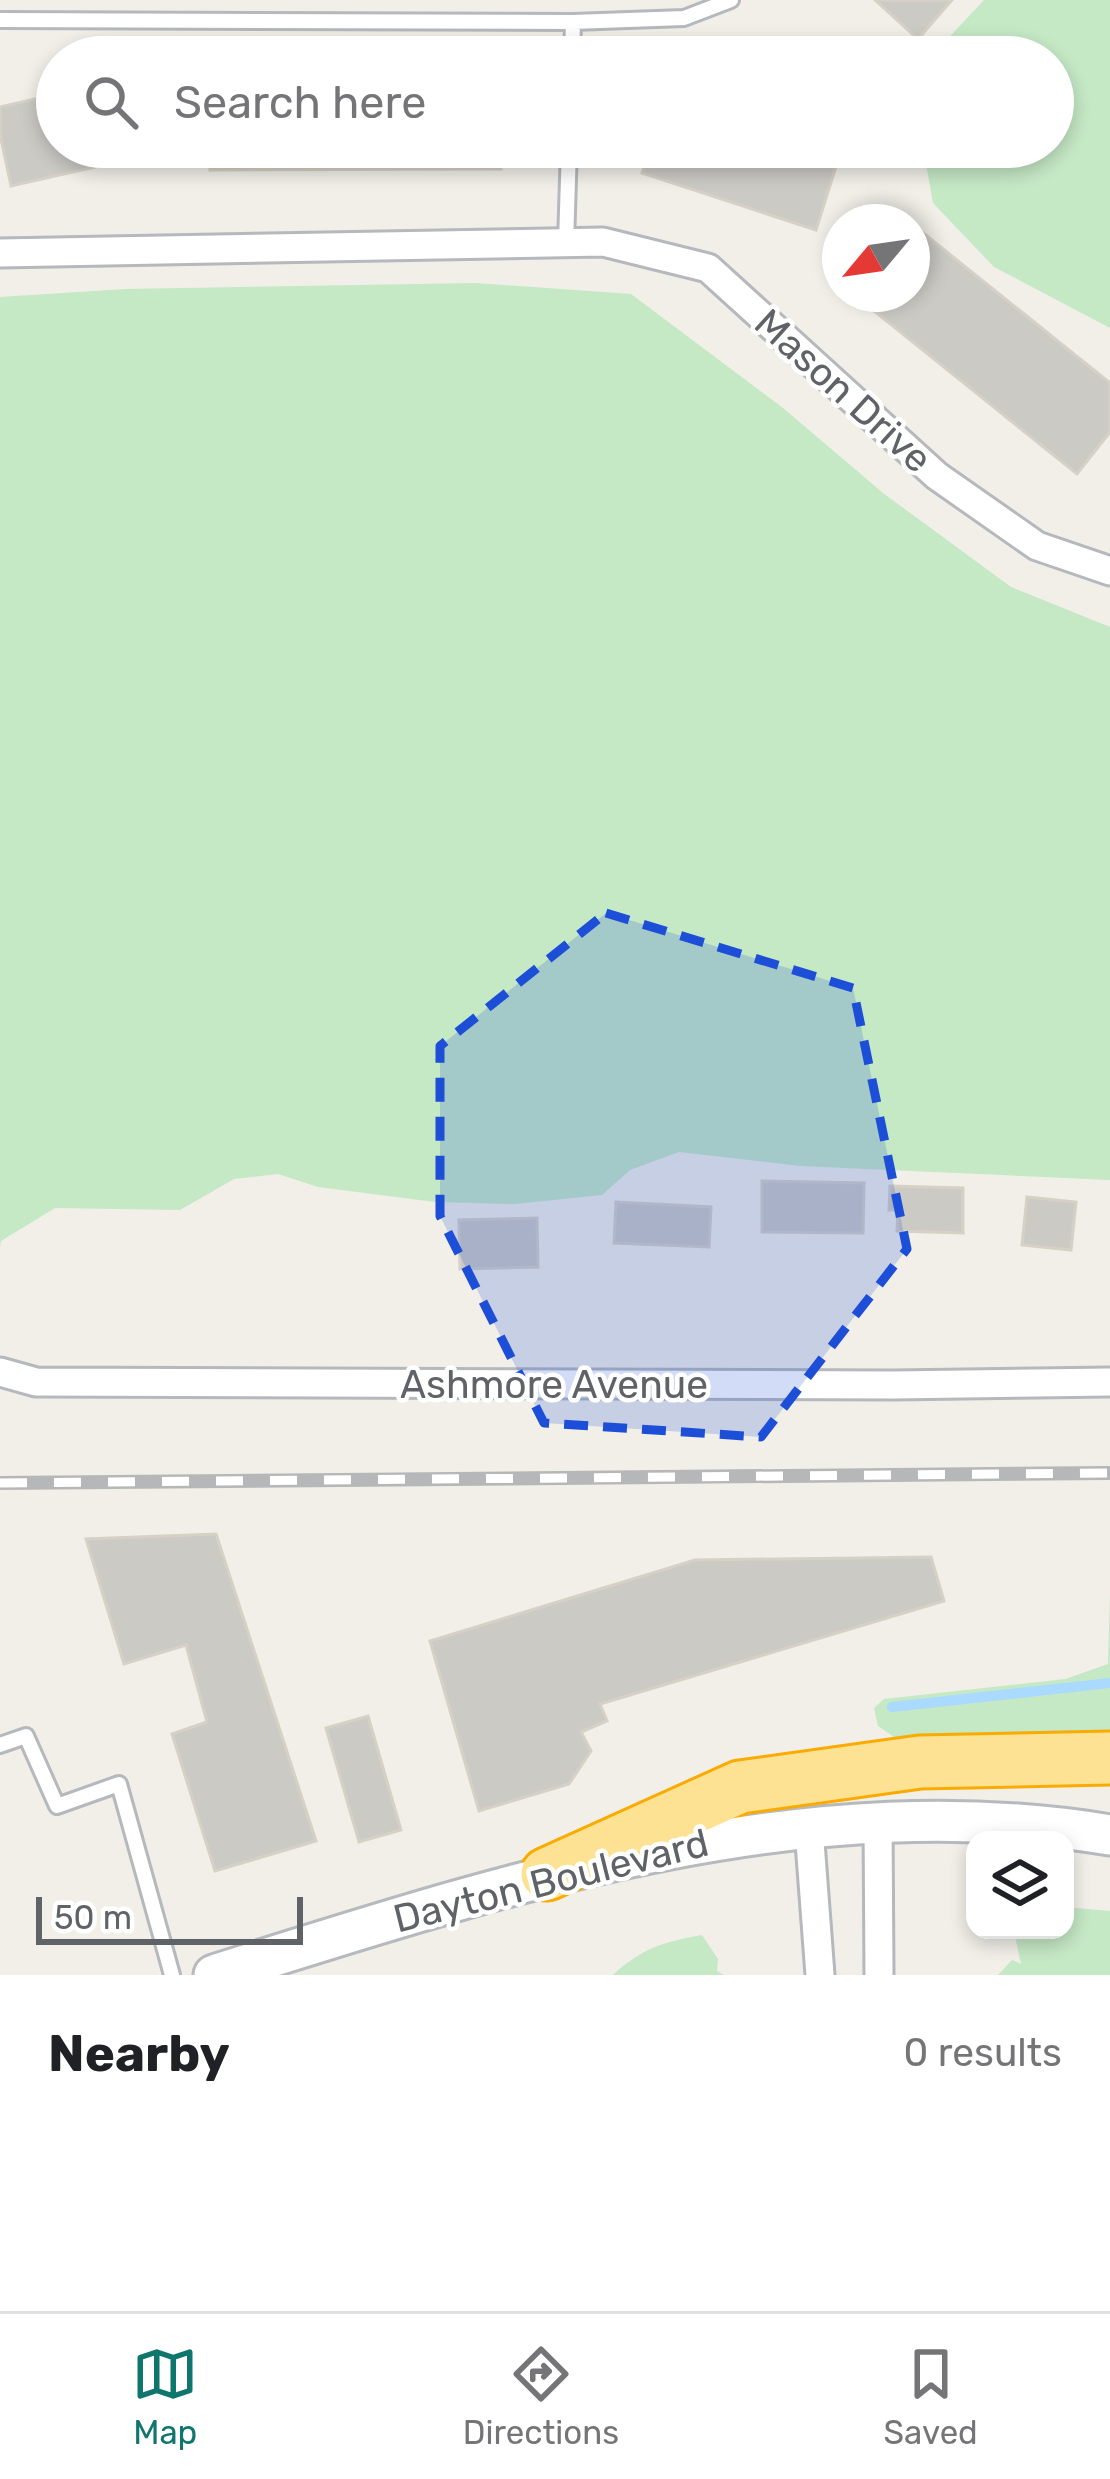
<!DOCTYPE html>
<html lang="en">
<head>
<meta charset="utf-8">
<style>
	:root { --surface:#fff; --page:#f6f6f6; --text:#202124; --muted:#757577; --line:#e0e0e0; --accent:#0f766e }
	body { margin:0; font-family:Rubik,sans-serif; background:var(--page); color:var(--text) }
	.controls { position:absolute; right:36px; bottom:36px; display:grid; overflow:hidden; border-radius:24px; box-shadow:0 6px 18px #0003 }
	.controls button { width:108px; height:108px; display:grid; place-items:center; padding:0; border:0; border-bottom:3px solid var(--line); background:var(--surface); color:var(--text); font:60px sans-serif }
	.compass { position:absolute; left:822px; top:204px; width:108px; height:108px; border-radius:50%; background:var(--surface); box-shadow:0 6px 18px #0003; rotate:241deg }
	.scale { position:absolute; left:36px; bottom:30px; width:267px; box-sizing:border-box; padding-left:12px; border:6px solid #5f6368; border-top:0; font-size:33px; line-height:42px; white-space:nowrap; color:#5f6368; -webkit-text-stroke:9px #fff; paint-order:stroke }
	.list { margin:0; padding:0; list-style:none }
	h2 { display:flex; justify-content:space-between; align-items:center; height:156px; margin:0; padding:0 48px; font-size:51px }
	h2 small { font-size:39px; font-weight:400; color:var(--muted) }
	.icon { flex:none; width:66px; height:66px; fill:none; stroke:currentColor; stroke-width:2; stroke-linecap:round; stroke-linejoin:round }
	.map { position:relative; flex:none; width:1110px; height:1975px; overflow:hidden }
	.search { position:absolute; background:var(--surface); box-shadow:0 6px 18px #0003; left:36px; right:36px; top:36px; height:132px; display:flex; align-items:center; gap:30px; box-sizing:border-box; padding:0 42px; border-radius:66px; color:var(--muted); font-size:45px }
	.sheet { height:336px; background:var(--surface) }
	nav { display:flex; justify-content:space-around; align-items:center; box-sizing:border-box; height:168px; border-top:3px solid var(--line); background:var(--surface); font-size:33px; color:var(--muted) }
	nav a { display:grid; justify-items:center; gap:6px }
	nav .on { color:var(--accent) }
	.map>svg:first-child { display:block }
	.green { fill:#c5e8c5 }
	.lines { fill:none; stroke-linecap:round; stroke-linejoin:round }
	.stream { stroke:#aadaff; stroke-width:10 }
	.building { fill:#cccac5; stroke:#d6d1c6; stroke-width:3 }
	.service-casing { stroke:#b5b8bc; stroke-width:20 }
	.minor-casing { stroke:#b5b8bc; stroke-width:33 }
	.secondary-casing { stroke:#b6babf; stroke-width:45 }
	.motorway-casing { stroke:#f9ab00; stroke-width:57 }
	.service { stroke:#fff; stroke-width:14 }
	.minor { stroke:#fff; stroke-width:27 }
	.secondary { stroke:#fff; stroke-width:39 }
	.motorway { stroke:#fde293; stroke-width:51 }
	.rail-casing { stroke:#b6b7b8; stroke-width:14 }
	.rail { stroke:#fff; stroke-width:9; stroke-dasharray:27; stroke-linecap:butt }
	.marked { fill:#1d4ed8; fill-opacity:0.2; stroke:#1d4ed8; stroke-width:9; stroke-dasharray:24 15; stroke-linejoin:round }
	.labels { text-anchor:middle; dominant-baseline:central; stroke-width:9; stroke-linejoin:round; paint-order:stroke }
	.street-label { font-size:39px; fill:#5f6368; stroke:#fff }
</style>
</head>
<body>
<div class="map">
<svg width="1110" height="1975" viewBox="0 0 1110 1975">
	<rect width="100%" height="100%" fill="#f1efe8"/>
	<path class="green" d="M984 0H1110V328L994 267 933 203 923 147H1053V57H936L939 48Z
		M476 283 631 294 783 408 883 493 1011 587 1110 627V1180L800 1166 679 1152 630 1170 602 1195 515 1204 435 1202 318 1187 278 1174 234 1179 180 1210 55 1208 1 1241 0 1248V297L125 289Z
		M1110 1594V1733L894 1737 878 1726 874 1708 884 1699 1065 1679 1108 1664Z
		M1065 1907 1110 1911V1975H998L1012 1960 1021 1964 1016 1941 1020 1930H1065Z
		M702 1935 718 1959 717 1971 724 1975H613C640 1949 666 1941 702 1935Z"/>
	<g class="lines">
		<path class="stream" d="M892 1707 1110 1683"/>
	</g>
	<path class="building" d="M875 0H952L918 39Z
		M57 94V147H137L139 157 11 186 0 134V107Z
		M209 147H501V169L210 170Z
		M650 147H820L840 154 816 230 642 173Z
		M912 224 1110 383V432L1077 474 853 294H912Z
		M762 1181 864 1183 863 1233 762 1232Z
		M890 1186 963 1188V1233L897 1231 898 1210H889Z
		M1027 1197 1076 1202 1071 1250 1022 1245Z
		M616 1202 711 1207 709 1247 614 1243Z
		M537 1218 538 1267 460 1269 459 1220Z
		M216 1534 316 1841 215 1871 172 1734 207 1722 186 1645 124 1664 86 1539Z
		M931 1557 944 1601 600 1704 607 1721 581 1732 591 1751 569 1784 479 1811 430 1641 695 1560Z
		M368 1716 401 1830 359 1842 326 1728Z"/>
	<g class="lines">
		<g class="service-casing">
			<path id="service" d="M0 20 573 22 684 18 731 0
				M572 57 573 22
				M566 243 569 147
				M0 1745 26 1736 57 1806 119 1784 172 1975"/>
		</g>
		<g class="minor-casing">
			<path id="minor" d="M0 253 603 242 708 268 937 476 1037 546 1110 571
				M0 1372 36 1382 893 1385 1110 1382
				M878 1822 879 1975
				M809 1829 820 1975"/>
		</g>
		<g class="secondary-casing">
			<path id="secondary" d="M214 1975C503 1884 804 1784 1110 1835"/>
		</g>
		<g class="motorway-casing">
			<path id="motorway" d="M547 1874 740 1787 920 1762 1110 1758"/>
		</g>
		<use href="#service" class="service"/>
		<use href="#minor" class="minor"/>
		<use href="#secondary" class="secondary"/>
		<use href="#motorway" class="motorway"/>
		<g class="rail-casing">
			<path id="rail" d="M0 1483 1110 1473"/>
		</g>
		<use href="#rail" class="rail"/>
	</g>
	<path class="marked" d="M606 913 853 988 907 1249 761 1437 544 1423 440 1216V1046Z"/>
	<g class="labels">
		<g class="street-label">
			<text transform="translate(843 391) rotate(42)">Mason Drive</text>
			<text x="554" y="1385">Ashmore Avenue</text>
			<text transform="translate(551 1881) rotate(-14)">Dayton Boulevard</text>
		</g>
	</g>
</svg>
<div class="controls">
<button><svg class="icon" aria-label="layers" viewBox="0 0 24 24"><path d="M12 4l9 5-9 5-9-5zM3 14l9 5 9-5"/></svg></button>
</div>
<svg class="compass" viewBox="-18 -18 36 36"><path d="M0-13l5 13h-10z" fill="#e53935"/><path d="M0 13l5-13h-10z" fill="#757577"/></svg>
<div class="scale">50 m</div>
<div class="search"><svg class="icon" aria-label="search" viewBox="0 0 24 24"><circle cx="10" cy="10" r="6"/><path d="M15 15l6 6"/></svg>Search here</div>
</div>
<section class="sheet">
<h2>Nearby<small>0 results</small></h2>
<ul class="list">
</ul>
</section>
<nav>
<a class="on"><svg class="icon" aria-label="map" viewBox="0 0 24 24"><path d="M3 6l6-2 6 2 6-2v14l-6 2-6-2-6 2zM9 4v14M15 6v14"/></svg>Map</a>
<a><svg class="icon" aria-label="directions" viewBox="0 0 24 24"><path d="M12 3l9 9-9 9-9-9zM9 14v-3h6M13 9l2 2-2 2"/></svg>Directions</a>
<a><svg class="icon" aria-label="saved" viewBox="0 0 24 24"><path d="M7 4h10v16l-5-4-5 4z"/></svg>Saved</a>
</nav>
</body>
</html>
